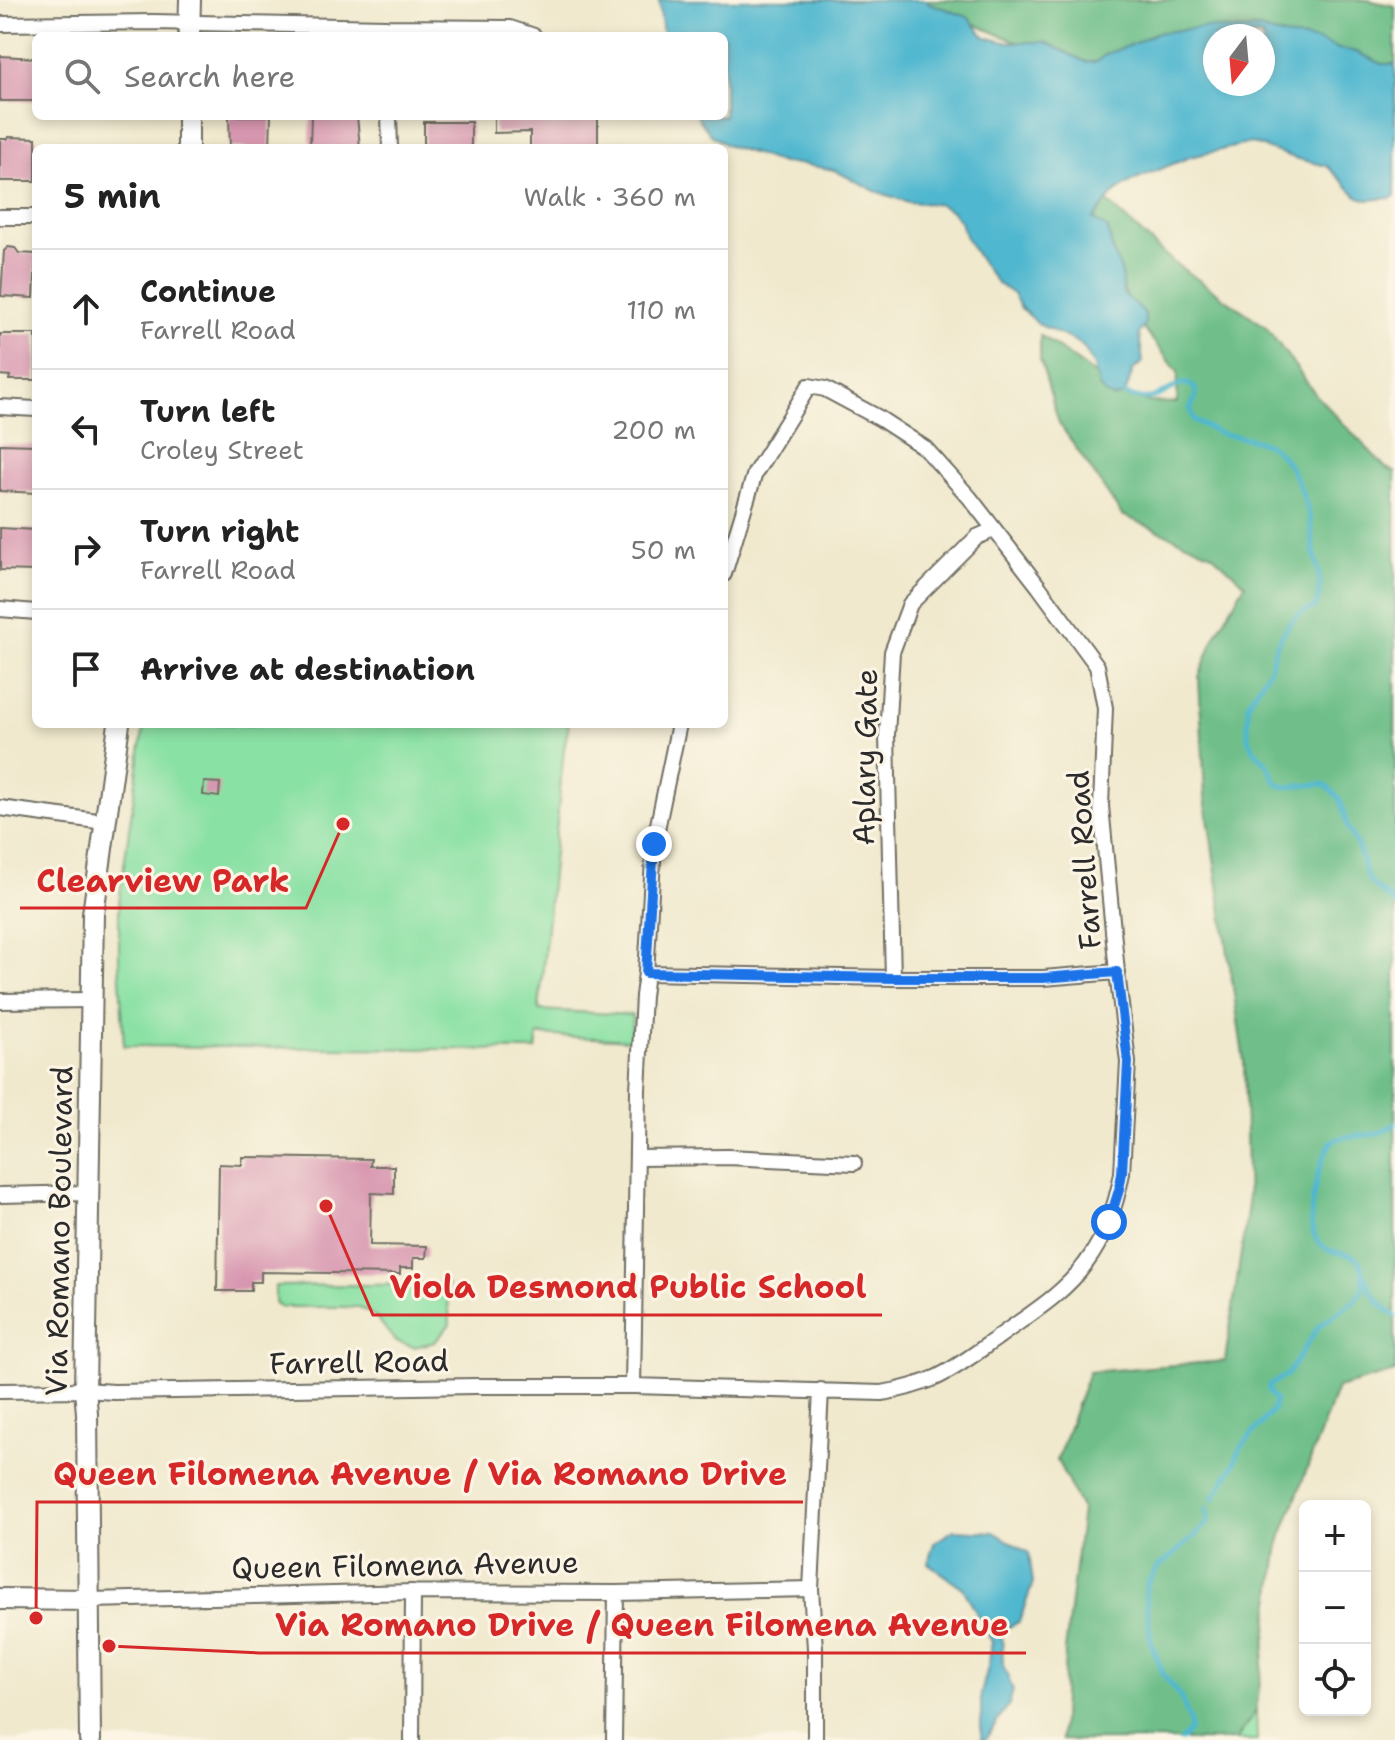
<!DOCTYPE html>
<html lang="en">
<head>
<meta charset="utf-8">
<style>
	:root { --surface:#fff; --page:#f2f2f2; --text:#222; --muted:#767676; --line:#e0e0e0 }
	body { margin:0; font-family:"Shantell Sans",sans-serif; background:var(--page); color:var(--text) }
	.controls { position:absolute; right:24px; bottom:24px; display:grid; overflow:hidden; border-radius:12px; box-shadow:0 4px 12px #0003 }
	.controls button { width:72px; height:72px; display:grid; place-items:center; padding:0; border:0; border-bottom:2px solid var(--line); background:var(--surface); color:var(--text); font:40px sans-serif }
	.compass { position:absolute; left:1203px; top:24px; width:72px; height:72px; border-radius:50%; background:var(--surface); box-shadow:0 4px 12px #0003; rotate:196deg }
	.stop { position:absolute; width:24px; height:24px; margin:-18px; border:6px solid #1a73e8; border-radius:50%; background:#fff }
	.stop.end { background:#1a73e8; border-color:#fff; box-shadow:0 2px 8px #0008 }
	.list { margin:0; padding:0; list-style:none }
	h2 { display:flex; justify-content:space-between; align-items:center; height:104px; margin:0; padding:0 32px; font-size:34px }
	h2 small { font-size:26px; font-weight:400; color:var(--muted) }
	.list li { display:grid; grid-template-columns:52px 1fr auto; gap:24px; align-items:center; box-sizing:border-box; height:120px; padding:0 32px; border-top:2px solid var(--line) }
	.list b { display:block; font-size:30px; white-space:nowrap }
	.list p { margin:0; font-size:26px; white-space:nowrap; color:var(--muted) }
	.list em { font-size:26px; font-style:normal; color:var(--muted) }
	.icon { flex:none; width:44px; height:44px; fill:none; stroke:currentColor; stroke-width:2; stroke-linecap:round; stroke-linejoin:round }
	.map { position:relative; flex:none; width:1395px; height:1740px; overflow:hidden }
	.search { position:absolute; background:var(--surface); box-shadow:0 4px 12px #0003; left:32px; top:32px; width:696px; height:88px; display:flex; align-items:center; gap:20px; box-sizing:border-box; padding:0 28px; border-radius:12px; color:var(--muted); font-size:30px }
	.panel { position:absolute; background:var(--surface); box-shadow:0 4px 12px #0003; left:32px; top:144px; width:696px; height:584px; border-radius:12px }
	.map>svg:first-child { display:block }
	.green { fill:#8ae1a4; stroke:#5a8668; stroke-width:2 }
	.forest { fill:#6fbf8a; stroke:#4d755a; stroke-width:2 }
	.water { fill:#50b7cf; stroke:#3e717d; stroke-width:2; fill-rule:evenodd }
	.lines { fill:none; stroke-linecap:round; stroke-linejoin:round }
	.stream { stroke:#50b7cf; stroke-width:5 }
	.building { fill:#d897b0 }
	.street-casing { stroke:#706e64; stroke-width:18 }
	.secondary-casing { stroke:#706e64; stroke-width:24 }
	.street { stroke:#fff; stroke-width:14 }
	.secondary { stroke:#fff; stroke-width:20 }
	.route { stroke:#1a73e8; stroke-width:10 }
	.labels { text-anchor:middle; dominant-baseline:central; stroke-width:6; stroke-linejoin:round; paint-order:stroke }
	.street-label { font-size:30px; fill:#2b2b2b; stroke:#fcf5e5 }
	.leader { fill:none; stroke:#d62828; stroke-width:3 }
	.callout-dot { fill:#d62828; stroke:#fcf5e5; stroke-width:3 }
	.callout-label { font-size:32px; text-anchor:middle; font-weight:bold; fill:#d62828; stroke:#fcf5e5; stroke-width:6; stroke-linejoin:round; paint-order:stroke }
</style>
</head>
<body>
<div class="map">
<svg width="1395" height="1740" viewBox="0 0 1395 1740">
	<rect width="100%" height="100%" fill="#fcf5e5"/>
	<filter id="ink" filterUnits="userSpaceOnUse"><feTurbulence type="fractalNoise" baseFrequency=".0125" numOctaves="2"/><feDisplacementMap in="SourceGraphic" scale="16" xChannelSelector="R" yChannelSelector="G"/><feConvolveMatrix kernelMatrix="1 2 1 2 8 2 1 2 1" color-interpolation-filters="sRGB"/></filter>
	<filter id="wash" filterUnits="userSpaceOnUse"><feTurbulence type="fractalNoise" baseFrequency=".006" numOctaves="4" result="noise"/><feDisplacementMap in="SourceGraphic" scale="32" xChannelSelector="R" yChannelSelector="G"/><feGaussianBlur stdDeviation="1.8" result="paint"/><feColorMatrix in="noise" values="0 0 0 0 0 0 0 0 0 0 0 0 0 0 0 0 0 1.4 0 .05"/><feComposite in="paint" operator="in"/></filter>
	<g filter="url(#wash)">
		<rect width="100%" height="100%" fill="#f0e9ce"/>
		<path class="green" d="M144 724H569L564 748 539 1010 632 1015 631 1040 538 1035 536 1050 124 1046 119 960V901Z
			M447 1284 450 1324 435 1342 414 1347 395 1341 376 1317 359 1307H282L275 1303V1286Z
			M1256 1711 1257 1740H1236Z"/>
		<path class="forest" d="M920 0H1367L1395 6V98L1263 36H1215L1123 71 1082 64 1002 36Z
			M1103 198 1173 262 1266 327 1317 396 1386 468 1395 472V1372L1337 1388 1279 1544 1256 1711 1236 1740H1061L1065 1651 1082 1510 1057 1460 1089 1372 1225 1361 1248 1205 1244 1062 1205 797 1199 677 1214 638 1245 584 1212 554 1122 515 1059 423 1040 359V335L1119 391 1148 402 1177 403 1178 372 1143 328 1103 249 1094 214Z"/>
		<path class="water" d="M659 0H927L929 3 968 17 985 37 1005 42H1045L1086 62H1096L1106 54 1133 44 1155 33 1206 27 1235 30 1259 29 1284 36 1320 41 1339 49 1357 52 1382 64H1395V196L1391 198 1367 200 1357 196 1327 166 1298 159 1251 143 1190 157 1133 180 1114 193 1093 219 1108 229 1113 252 1121 270 1123 293 1145 314V325L1139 334 1143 362 1133 370 1125 395 1113 398 1106 394 1099 387 1094 366 1084 348 1079 343 1040 325 1021 308 1013 294 998 284 981 262 966 238 961 223 952 211 938 204 908 202 875 191 834 170 802 164 782 163 726 145 710 134 697 116H724V36H663ZM1215 36H1263V84H1215Z
			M954 1530 994 1532 1029 1553 1033 1583 1019 1622 1002 1630 1003 1665 1013 1690 1009 1704 985 1740H981V1694L988 1667 992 1642 963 1588 928 1563 934 1543Z"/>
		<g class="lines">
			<path class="stream" d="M1125 395C1133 397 1142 400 1150 398 1164 396 1168 389 1179 385 1183 383 1189 384 1192 386 1201 392 1193 402 1190 409L1194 420C1203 425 1213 431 1222 434 1237 437 1256 438 1270 446 1292 460 1303 492 1309 515 1312 525 1311 536 1313 546 1317 570 1325 584 1315 607L1299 614 1289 624 1276 646 1270 668 1248 704V739L1254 750 1268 765 1275 781 1279 785 1287 787 1323 784C1346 801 1339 800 1347 825 1350 833 1355 840 1358 848 1363 858 1363 869 1368 878 1375 891 1386 894 1395 904
				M1395 1124C1371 1143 1355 1130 1331 1142 1319 1162 1307 1209 1313 1232 1315 1238 1319 1243 1324 1247 1333 1255 1350 1251 1358 1260 1361 1263 1361 1268 1363 1272 1370 1290 1378 1305 1395 1316
				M1213 1499 1232 1468 1241 1447 1273 1410 1275 1400 1269 1392V1385L1287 1375 1319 1326 1354 1301 1363 1289V1274
				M1181 1740 1190 1730 1189 1719 1182 1700 1163 1674 1151 1642 1145 1592 1148 1582 1159 1566 1177 1552 1208 1523 1207 1508"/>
		</g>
		<g id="blocks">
			<path class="building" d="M0 56 36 58V101H0Z
				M229 116H271L270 148H230Z
				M311 116H357L360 148H310Z
				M494 116H598V148H530V132L494 133Z
				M424 122H471V148H424Z
				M8 137 36 138V181H0V139H8Z
				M8 247 15 248 19 253 36 254 34 298 1 296 4 251Z
				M0 334H36V380H9L10 376 0 375Z
				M0 444 36 445V493L0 491Z
				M0 528 36 530V571L0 570Z
				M204 782 220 783 219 797 203 795Z
				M242 1157 371 1159 370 1166H394V1194L371 1193 370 1245 427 1246 426 1258H413V1268H400V1274L261 1272V1282H251V1291H217L219 1164 242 1165Z"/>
		</g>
	</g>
	<g filter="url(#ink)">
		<use href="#blocks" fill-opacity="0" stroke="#706e64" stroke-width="2"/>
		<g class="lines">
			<g class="street-casing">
				<path id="street" d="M0 24 154 22 386 27 387 36
					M386 27 510 28 534 36
					M389 116 390 148
					M0 217H36
					M0 407 36 409
					M0 609 36 612
					M0 808 105 822
					M646 973 893 978H1043L1117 972
					M893 978 887 735 892 652 910 604 977 537 993 530
					M0 1001 91 1000
					M637 1158 728 1157 854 1163
					M0 1195 88 1193
					M633 1386 638 1090 643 996 646 973 654 844 679 724
					M0 1391 85 1390 114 1392 475 1386H633L882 1393C900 1390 918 1385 935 1378 957 1368 977 1352 997 1338 1028 1315 1063 1295 1086 1263 1106 1236 1116 1206 1122 1173L1128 1062 1117 972 1101 806 1105 708 1097 666 1039 587 970 498 925 448 879 418 825 389 809 386 755 473 724 574
					M90 1600 413 1592 616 1593 811 1589
					M412 1740 413 1592
					M614 1740 616 1593
					M815 1740V1648L811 1589 821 1390"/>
			</g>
			<g class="secondary-casing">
				<path id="secondary" d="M189 36 190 0
					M188 148V116
					M0 1599 90 1600
					M90 1740 87 1413 85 1390 93 914 119 724"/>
			</g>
			<use href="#street" class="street"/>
			<use href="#secondary" class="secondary"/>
		</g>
	</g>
	<g class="lines" filter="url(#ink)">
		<path class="route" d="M654 844 646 973 893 978H1043L1117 972 1128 1062 1122 1173 1119 1190 1109 1222"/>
	</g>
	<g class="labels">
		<g class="street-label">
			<text transform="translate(865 757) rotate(-89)">Aplary Gate</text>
			<text transform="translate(1084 860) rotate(-94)">Farrell Road</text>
			<text transform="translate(59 1231) rotate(-89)">Via Romano Boulevard</text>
			<text transform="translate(359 1362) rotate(-1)">Farrell Road</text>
			<text transform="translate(405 1565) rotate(-1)">Queen Filomena Avenue</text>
		</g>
	</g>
	<path class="leader" d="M343 824L306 908H20M326 1206L373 1315H882M36 1618L37 1502H803M109 1646L259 1653H1026"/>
	<g class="callout-dot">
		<circle cx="343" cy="824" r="8"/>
		<circle cx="326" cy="1206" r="8"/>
		<circle cx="36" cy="1618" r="8"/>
		<circle cx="109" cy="1646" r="8"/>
	</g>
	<g class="callout-label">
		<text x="163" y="892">Clearview Park</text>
		<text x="628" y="1298">Viola Desmond Public School</text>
		<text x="420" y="1485">Queen Filomena Avenue / Via Romano Drive</text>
		<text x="642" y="1636">Via Romano Drive / Queen Filomena Avenue</text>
	</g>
</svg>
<div class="controls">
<button>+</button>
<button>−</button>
<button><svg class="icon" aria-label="locate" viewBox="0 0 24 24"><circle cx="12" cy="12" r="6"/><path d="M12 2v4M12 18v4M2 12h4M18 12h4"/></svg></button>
</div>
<svg class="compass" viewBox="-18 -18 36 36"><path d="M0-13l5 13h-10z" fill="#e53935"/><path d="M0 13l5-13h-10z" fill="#767676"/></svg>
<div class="stop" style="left:1109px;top:1222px"></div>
<div class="stop end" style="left:654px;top:844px"></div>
<div class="search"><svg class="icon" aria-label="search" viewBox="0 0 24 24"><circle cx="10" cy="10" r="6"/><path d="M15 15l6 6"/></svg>Search here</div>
<section class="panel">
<h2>5 min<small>Walk · 360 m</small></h2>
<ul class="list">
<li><svg class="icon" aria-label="ahead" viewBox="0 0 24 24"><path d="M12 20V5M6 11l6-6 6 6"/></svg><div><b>Continue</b><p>Farrell Road</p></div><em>110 m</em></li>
<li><svg class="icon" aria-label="left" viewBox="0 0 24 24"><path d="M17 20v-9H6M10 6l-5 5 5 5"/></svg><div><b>Turn left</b><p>Croley Street</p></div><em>200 m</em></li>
<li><svg class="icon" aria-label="right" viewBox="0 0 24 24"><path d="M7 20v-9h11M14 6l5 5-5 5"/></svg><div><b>Turn right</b><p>Farrell Road</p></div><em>50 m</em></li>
<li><svg class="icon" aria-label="arrive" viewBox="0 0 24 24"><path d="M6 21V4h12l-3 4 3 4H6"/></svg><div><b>Arrive at destination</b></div></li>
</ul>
</section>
</div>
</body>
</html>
